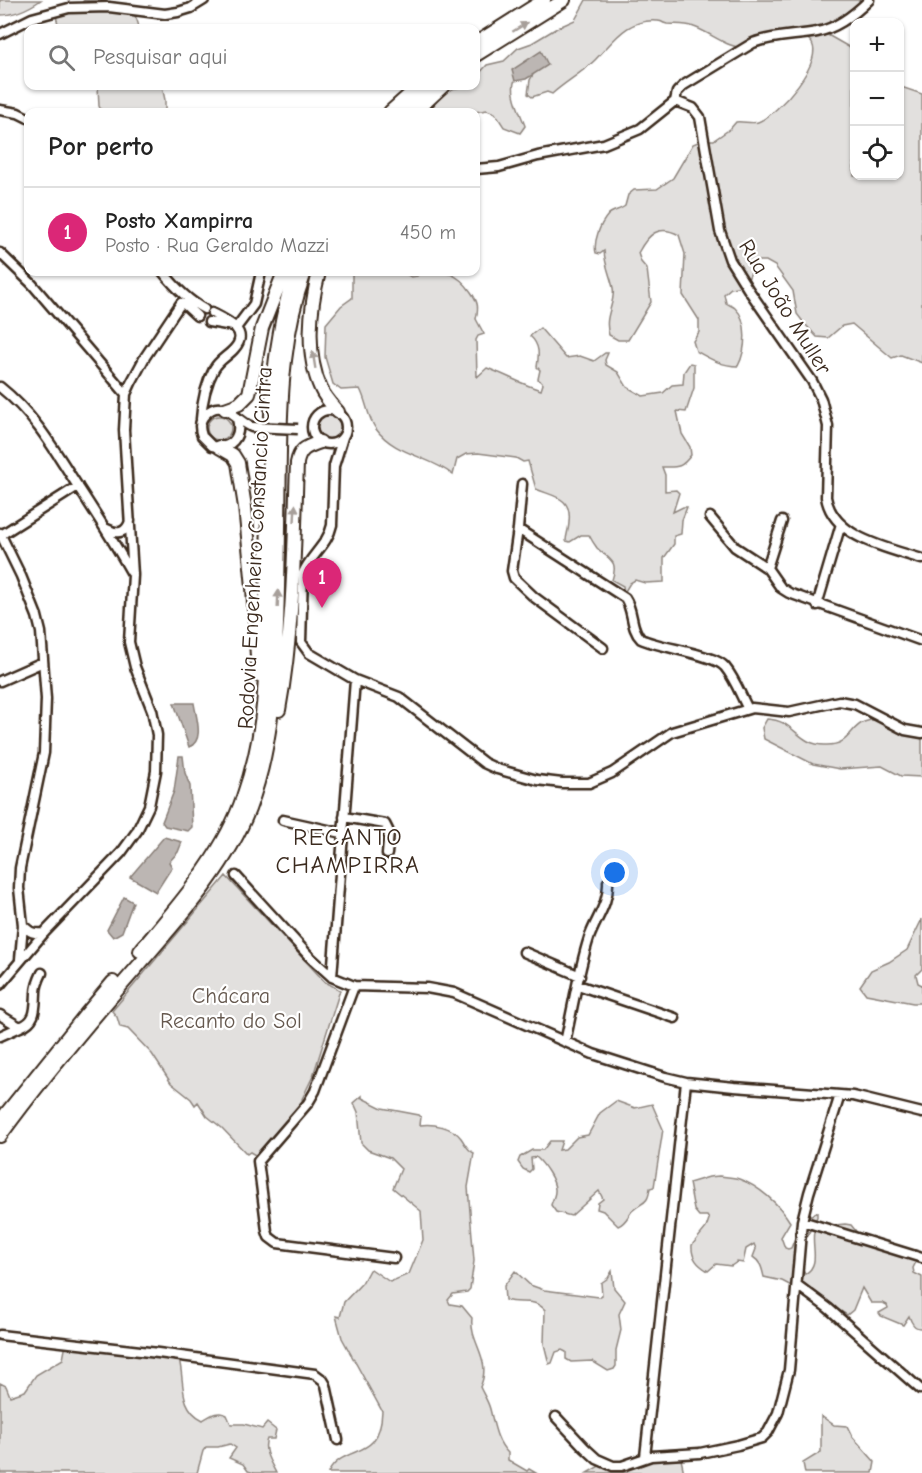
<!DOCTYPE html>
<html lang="pt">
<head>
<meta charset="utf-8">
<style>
	:root { --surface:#fff; --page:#f2f2f2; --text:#222; --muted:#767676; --line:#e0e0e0; --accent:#db2777 }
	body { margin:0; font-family:"Comic Neue",sans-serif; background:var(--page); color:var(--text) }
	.controls { position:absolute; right:18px; top:18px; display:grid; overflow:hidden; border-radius:12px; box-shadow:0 2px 4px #0004 }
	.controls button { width:54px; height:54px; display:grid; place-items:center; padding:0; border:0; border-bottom:2px solid var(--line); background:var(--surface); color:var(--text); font:30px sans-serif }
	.you { position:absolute; left:615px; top:873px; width:21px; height:21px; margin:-15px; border:4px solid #fff; border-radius:50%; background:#1a73e8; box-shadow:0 0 0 9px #1a73e833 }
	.badge { display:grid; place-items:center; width:39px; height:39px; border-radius:50%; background:var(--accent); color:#fff; font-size:20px; font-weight:700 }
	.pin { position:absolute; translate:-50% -50px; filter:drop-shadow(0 2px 3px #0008) }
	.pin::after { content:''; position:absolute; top:32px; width:21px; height:18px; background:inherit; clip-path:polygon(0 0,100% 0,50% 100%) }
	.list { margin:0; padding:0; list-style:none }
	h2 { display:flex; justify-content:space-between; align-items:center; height:78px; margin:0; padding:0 24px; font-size:26px }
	h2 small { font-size:20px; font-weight:400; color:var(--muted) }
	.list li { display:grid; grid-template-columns:39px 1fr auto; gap:18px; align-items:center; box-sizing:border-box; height:90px; padding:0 24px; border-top:2px solid var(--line) }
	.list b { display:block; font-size:22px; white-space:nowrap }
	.list p { margin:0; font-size:20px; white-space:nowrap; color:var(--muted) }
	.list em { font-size:20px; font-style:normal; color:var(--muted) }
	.icon { flex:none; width:33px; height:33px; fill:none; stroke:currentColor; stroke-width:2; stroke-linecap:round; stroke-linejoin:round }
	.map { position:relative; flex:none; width:922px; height:1473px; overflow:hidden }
	.search { position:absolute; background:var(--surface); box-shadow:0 2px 4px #0004; left:24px; top:24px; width:456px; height:66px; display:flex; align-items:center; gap:15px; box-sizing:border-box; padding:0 21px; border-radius:12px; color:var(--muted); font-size:22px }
	.panel { position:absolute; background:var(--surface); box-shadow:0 2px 4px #0004; left:24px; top:108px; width:456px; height:168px; border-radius:12px }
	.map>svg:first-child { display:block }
	.green { fill:#e2e0de; stroke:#8e857e; stroke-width:1.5 }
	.water { fill:#bcb6b3; stroke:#887e77; stroke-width:1.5 }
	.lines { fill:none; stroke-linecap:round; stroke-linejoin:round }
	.minor-casing { stroke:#3b2a1e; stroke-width:13 }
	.highway-casing { stroke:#3b2a1e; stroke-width:16 }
	.minor { stroke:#fff; stroke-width:8 }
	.highway { stroke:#fff; stroke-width:12 }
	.minor-bridge-casing { stroke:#3b2a1e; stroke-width:13; stroke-linecap:butt }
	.minor-bridge { stroke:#fff; stroke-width:8 }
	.oneway { fill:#a79f9a }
	.labels { text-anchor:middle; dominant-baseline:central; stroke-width:4.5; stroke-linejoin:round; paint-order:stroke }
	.street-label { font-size:22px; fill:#3b2a1e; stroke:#fff }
	.park-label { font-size:22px; fill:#65584e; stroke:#fff }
	.neighbourhood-label { font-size:24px; letter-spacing:1.5px; fill:#3b2a1e; stroke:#fff }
</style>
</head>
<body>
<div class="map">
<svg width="922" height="1473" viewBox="0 0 922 1473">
	<rect width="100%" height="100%" fill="#fff"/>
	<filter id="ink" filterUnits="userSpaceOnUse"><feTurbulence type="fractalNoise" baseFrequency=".0167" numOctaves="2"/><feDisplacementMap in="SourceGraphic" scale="12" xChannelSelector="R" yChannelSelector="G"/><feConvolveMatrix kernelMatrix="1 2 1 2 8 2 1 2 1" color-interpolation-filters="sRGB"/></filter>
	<g filter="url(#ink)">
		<path class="green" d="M0 0H41C28 9 15 15 0 15Z
			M84 0C108 0 135 0 139 28H59L56 16 79 6Z
			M586 0H864L843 17 826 34 854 50V176H900V84L901 87 922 94V363L901 355 892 358 852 324 842 326 828 338 817 337 804 323 797 314 793 291 775 266 766 261H756L748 279 742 286 731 288 724 294 726 303C729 305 733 306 735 308 749 321 746 351 738 366 722 366 710 359 696 351L693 341 699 332V320L683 295 685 254 679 235C659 224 648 234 638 253L641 262 647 269 651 302 628 340H618L609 335C603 315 616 304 613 288 610 275 605 265 604 251L600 254 596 253C593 242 600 224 608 215 611 211 620 210 625 206L628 195 634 190 657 189 673 178 693 144 703 140H714L730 129 736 122C742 121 753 124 758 122 776 116 830 57 809 40 792 25 766 50 748 49 727 48 713 34 694 27 684 23 676 25 667 24 659 22 665 22 658 21 627 18 614 41 595 60 582 73 565 82 552 94L547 92 532 97 528 94 530 80 539 64C533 68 524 71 518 76 506 86 521 114 525 126L520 133 504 127 495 113 487 110 475 112H429C443 91 450 86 476 86V77L487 65 504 61 518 48 532 43 557 28 575 20Z
			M98 86H162L165 100V112H102L99 106Z
			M352 272H403L411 277 417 276 420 272C445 272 456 270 471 292 478 302 479 307 476 319L484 334 478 336 476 340 477 377 487 368C506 375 523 385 541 390L543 384 538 379 540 370 537 367C539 355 540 345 530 336L540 328 566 358 580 356 594 361 605 353H608L605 360 606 365 618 372 627 387 643 396 663 393 672 385 683 384 684 372 690 363 694 364V388L686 412 677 411 682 434 690 447 691 455C681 469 676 467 662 467L665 475V491L676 490 679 493 673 512 683 507H687L682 520 681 534 674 536V544L664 558V582L645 583 635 580 630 583 624 593 623 586 612 580C619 560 609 560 597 548 594 544 591 539 589 535H581L570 542 566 541C566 535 569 529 569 522 572 497 555 497 536 489L528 461 523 462 516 458 478 453 466 454 457 459 453 475C430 456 395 455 376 429 367 417 367 402 360 389L341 390 333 384 325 357 326 324 341 306 352 298Z
			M316 428a13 13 0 1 1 26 0a13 13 0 1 1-26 0Z
			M207 428a12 12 0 1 1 24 0a12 12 0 1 1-24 0Z
			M767 719C795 720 797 745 825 745 850 746 849 728 864 722 884 714 906 729 922 737V777L901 776 882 766 840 769 813 764 764 739 762 728Z
			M226 876 325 982 340 990 313 1076 302 1099 305 1106C297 1129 278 1149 255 1155L250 1152 247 1154 222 1128 207 1116 198 1102 195 1105 191 1099 171 1083 152 1054 128 1029 120 1027 117 1017 112 1011Z
			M922 919V969L916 975 918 983 922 985V1003H913L866 994 860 986 871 970 889 962 907 950Z
			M362 1096V1098L382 1108 419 1115 421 1117 420 1125C433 1123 453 1127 461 1138 466 1145 467 1150 474 1153L468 1187 474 1261 470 1289 467 1292 453 1294 448 1300 450 1304 462 1306 472 1318C469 1343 493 1359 480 1387 483 1394 488 1401 490 1409 494 1424 496 1441 508 1453V1460L527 1471 529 1469 536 1473H328C345 1442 380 1463 382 1411L342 1338 336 1316 340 1317 344 1302 362 1283 369 1270 371 1269 390 1282 409 1274 423 1240 421 1211 393 1188 401 1169 390 1158 368 1150 361 1143 358 1112 354 1103Z
			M616 1101 635 1108 652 1104 663 1129 654 1187 650 1188C648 1205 643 1201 632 1211 627 1217 626 1223 618 1226L603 1211 597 1209 598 1203 603 1199 599 1191 571 1216 556 1212 551 1205C552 1201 555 1196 555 1191 556 1181 543 1163 536 1157L531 1158 532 1169 529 1172 523 1169 518 1162 520 1157 532 1150H543L550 1141H562L559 1150 565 1149 577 1137 588 1135 600 1113Z
			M719 1176C726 1177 733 1177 739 1179 759 1186 779 1204 790 1222L781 1237 785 1248 788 1249 791 1248C797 1234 801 1218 817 1212V1217C809 1233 793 1256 805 1274 821 1265 811 1246 814 1232L825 1226 845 1224 851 1225 859 1235 911 1256 916 1262 913 1268 914 1273 922 1277V1328C914 1329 911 1322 909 1316L903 1325 881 1316 879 1313 888 1308 887 1305 883 1303H871L862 1288 853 1310 847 1315 818 1297 801 1291 782 1281 764 1277C762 1269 761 1262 753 1257L756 1249 754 1244 746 1249 743 1263 737 1262 731 1266 716 1264 708 1271C698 1265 691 1258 692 1245L706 1228 709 1219 707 1216H699L694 1210 689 1183 709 1177Z
			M515 1271 530 1285 544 1290 599 1297 602 1295 601 1283 608 1278 612 1271 614 1288 625 1301 619 1314 621 1330 616 1350V1366L614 1369 608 1371 592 1361 571 1362 566 1359V1352L562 1350 556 1352 552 1363 549 1364 544 1344 545 1310C534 1297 519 1305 505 1300L504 1286Z
			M68 1346 179 1359C185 1381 178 1408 203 1420 211 1415 218 1410 227 1415L231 1424H244L262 1429 267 1423 276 1430 274 1439H267C262 1450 271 1463 276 1473H254L248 1471 243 1464 229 1458 236 1448 230 1444 218 1447H206L203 1451 197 1473H0V1383L6 1386 10 1396 25 1391 36 1375 63 1359 65 1349Z
			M821 1416 834 1425 847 1426 852 1436 875 1462 873 1473H805L803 1463 821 1452Z
			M673 1456 681 1459 684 1473H587L601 1465 620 1468 634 1467 646 1459Z"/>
		<path class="water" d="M541 51 548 65 526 79 515 81 512 70Z
			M174 703H194C196 717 205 741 189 747Z
			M179 756H183L185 773 190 786 192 827 188 831 165 826 162 822 174 791Z
			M164 837 182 842 178 852 169 862 172 867 156 892 130 877Z
			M124 897 133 902 122 932 113 937 107 930Z"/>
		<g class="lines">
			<g class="minor-casing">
				<path id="minor" d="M0 34 32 18 69 8 109 7 165 14 178 12 191 8 204 0
					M675 101 677 92 684 85 753 43C774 35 795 36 817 32 837 28 855 14 869 0
					M0 110 18 113 28 118
					M476 169 499 167 538 156 604 144 640 129 675 101 693 108 700 117 720 231 730 260 748 289 812 381 821 399 828 426 826 497C833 538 888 548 922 559
					M0 253 32 284 126 394
					M163 272C175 287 187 300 204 309
					M184 304 197 316
					M209 322 233 326
					M236 328 254 304 261 272
					M0 387C34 414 54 449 77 485 96 514 114 542 131 572
					M312 427a17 17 0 1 1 34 0a17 17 0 1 1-34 0Z
					M201 419C202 402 206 384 214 369 219 360 228 356 234 349 251 331 226 320 212 313
					M237 419C242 437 231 450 212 446L202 436C199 428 199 420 206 414 223 396 237 422 252 427
					M343 437 334 466 332 525C328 544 311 555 303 573L301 642 309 653 355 680 399 697 484 763 497 769 537 780 562 783H589L612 773 672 732 752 708 789 712 839 701 855 704 905 730 922 733
					M522 484 518 529 512 571 514 578 534 597 603 648
					M710 517 735 547 767 568 781 588 789 593 922 641
					M107 529C118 535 126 533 130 521
					M518 529 625 598C634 611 630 628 641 639 660 648 715 654 725 667 735 679 741 696 748 709
					M0 533 21 576 37 616 41 632 46 699 44 753 20 868 19 888 23 925 20 959
					M1 535 78 486
					M767 568 782 521
					M817 605 841 524
					M0 681 43 662
					M344 817 385 824 389 832 387 854
					M283 820 342 833
					M236 876 309 956 332 977 354 986 427 988 454 993 593 1054 665 1077 686 1082 734 1087 853 1096 922 1113
					M23 925C30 933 34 934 44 933
					M524 952 580 976
					M332 977 355 680
					M0 985 44 933 121 853 137 831 149 806 156 771 157 735 152 710 135 667 129 642 133 575 124 430 126 394 131 383 145 357 181 303
					M578 985 675 1018
					M354 986 315 1091 308 1103 258 1161 267 1231 269 1237 277 1243 394 1258
					M0 1015 20 1027 0 1036
					M20 1027C37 1021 35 1008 36 993 36 986 39 979 42 973
					M565 1042C573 1008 578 972 589 938 596 918 609 904 608 882
					M802 1221 922 1258
					M797 1285 828 1308 920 1389
					M0 1335 158 1353 315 1374 323 1380 326 1385 338 1440
					M556 1417 585 1448 597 1459 613 1466H622L651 1456 700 1453 738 1445 762 1438 768 1432 778 1413 789 1370 802 1221 809 1193 840 1095
					M645 1457 686 1082"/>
			</g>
			<g class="highway-casing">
				<path id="highway" d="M476 43 544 0
					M476 55 564 0
					M390 112 419 86
					M403 112 433 86
					M415 112 443 86
					M319 272C310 307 305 355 321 389 325 398 332 405 338 412
					M225 409 239 404 249 394 262 328 284 272
					M219 447 233 455 238 463 245 507 253 587 258 675
					M279 710C294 628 294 546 297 463 300 448 307 447 320 442
					M140 951C179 904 223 856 243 797 267 729 266 672 266 600 267 559 268 519 269 478 270 408 273 338 295 272
					M0 1121 86 1014 113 982
					M0 1136C43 1077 91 1020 139 965 180 917 226 868 249 809 272 749 275 687 277 624 279 567 279 509 280 451 281 391 284 329 305 272"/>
			</g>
			<use href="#minor" class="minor"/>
			<use href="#highway" class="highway"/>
			<g class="minor-bridge-casing">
				<path id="minor-bridge" d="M252 427 298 429"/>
			</g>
			<use href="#minor-bridge" class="minor-bridge"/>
		</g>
		<defs><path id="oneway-solid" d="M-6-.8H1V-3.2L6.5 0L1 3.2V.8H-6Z" transform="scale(1.5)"/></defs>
		<g class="oneway">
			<use href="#oneway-solid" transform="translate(520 27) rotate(-32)"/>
			<use href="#oneway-solid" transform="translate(314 360) rotate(-99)"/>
			<use href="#oneway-solid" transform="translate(295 513) rotate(-87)"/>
			<use href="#oneway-solid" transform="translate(278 599) rotate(-88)"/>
		</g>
	</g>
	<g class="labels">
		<g class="street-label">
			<text transform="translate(785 307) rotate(58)">Rua João Muller</text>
			<text transform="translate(255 548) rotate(-87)">Rodovia Engenheiro Constancio Cintra</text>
		</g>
		<g class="park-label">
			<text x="231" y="996">Chácara<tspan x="231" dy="25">Recanto do Sol</tspan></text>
		</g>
		<g class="neighbourhood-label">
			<text x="348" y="837">RECANTO<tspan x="348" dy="28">CHAMPIRRA</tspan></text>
		</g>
	</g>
</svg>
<div class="controls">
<button>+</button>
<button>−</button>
<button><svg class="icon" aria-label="locate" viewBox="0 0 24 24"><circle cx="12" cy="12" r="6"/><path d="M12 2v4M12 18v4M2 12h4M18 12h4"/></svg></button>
</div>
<div class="you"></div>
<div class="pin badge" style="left:322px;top:608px">1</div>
<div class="search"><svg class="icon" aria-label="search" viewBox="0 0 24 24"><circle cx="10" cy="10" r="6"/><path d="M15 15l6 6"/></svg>Pesquisar aqui</div>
<section class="panel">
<h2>Por perto<small></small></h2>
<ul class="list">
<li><span class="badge">1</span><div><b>Posto Xampirra</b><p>Posto · Rua Geraldo Mazzi</p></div><em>450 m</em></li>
</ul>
</section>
</div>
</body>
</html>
